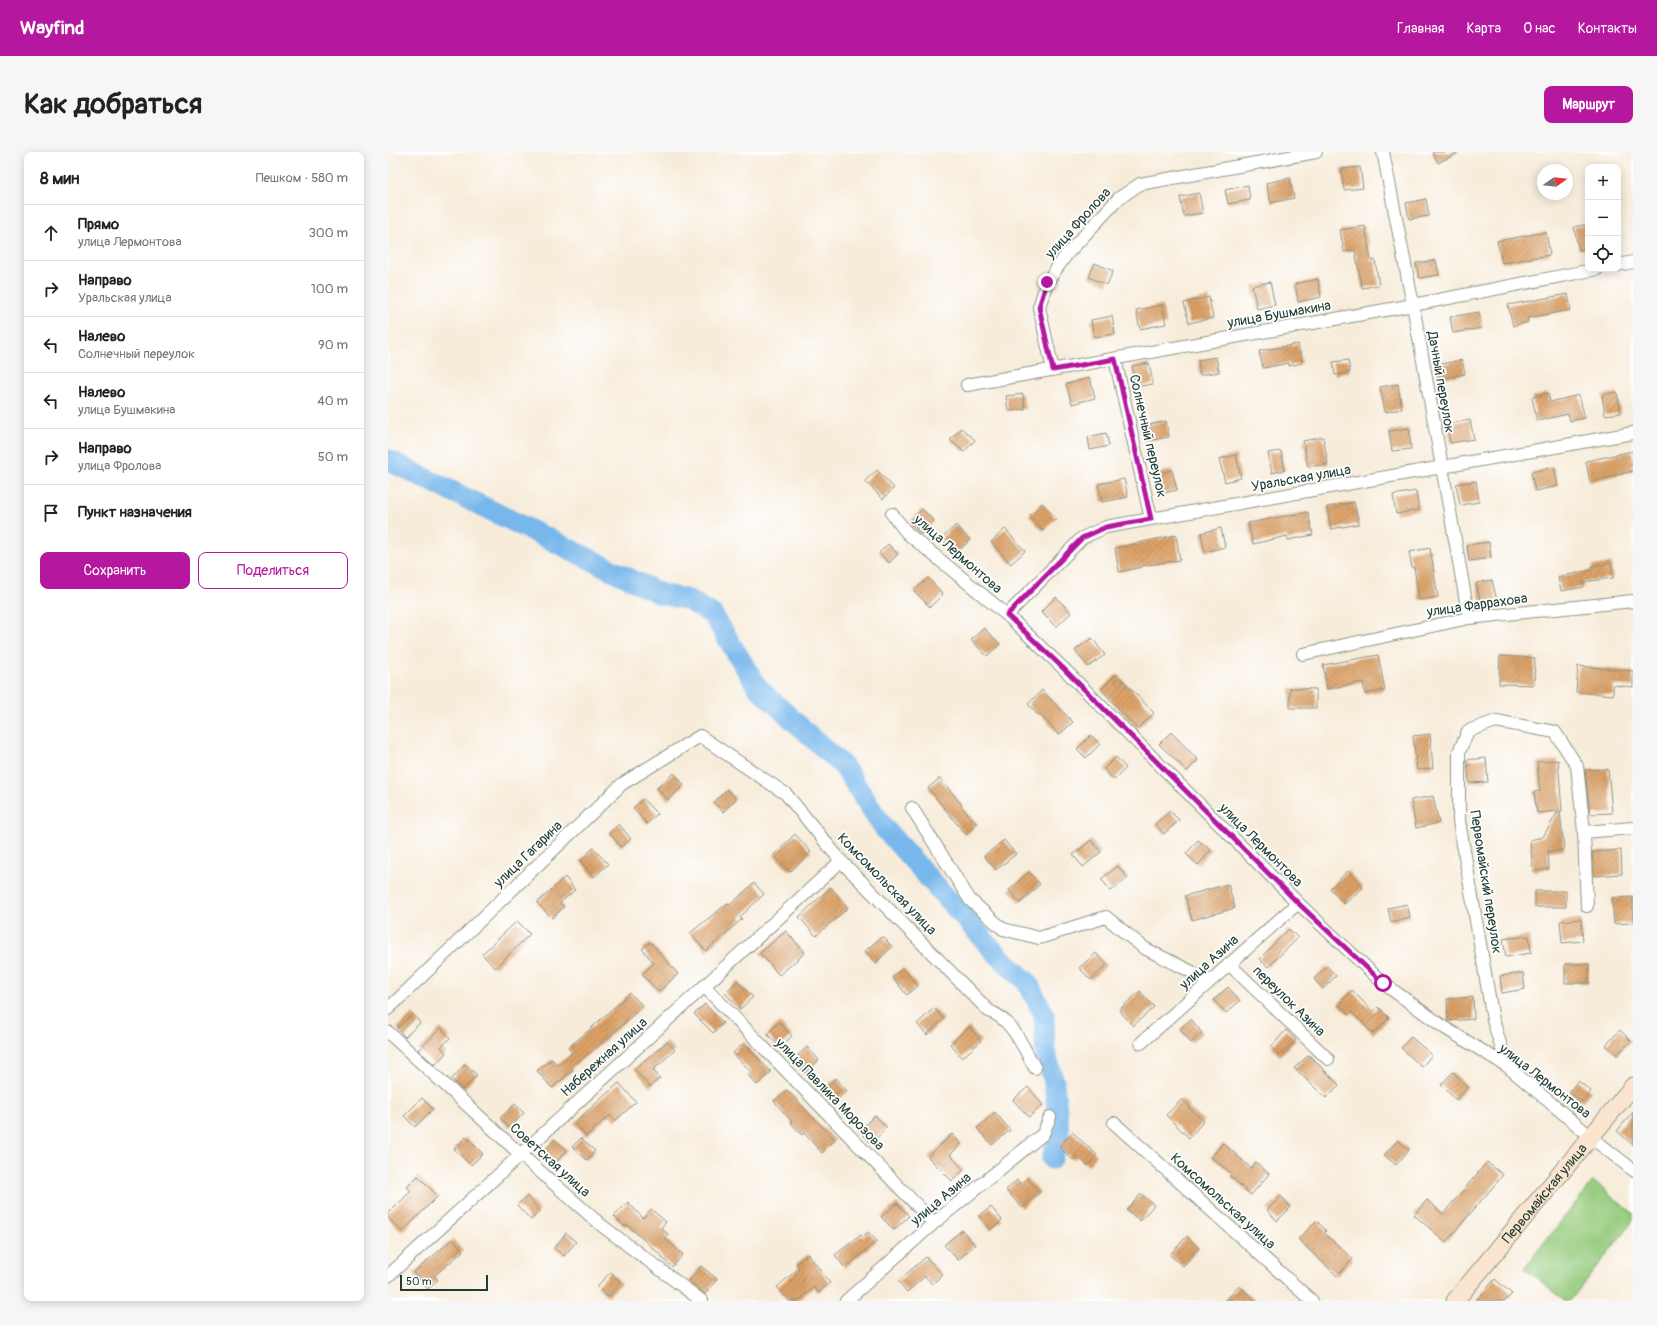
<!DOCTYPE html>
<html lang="ru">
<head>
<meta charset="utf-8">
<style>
	:root { --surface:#fff; --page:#f6f6f6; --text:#222; --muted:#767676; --line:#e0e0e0; --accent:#b5179e }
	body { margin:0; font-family:Pangolin,sans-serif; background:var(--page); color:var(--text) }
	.controls { position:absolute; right:12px; top:12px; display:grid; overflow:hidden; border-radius:8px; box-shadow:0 2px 10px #0003 }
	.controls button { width:36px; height:36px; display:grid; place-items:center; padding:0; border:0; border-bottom:1px solid var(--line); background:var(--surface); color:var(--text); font:20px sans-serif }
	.compass { position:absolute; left:1149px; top:12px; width:36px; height:36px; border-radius:50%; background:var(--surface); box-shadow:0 2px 10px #0003; rotate:76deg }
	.scale { position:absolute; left:12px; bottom:10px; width:88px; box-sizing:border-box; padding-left:4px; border:2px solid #1f3d34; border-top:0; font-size:11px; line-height:14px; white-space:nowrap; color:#1f3d34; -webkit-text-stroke:3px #fff; paint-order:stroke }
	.stop { position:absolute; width:12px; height:12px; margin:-9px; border:3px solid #b5179e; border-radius:50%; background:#fff }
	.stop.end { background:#b5179e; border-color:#fff; box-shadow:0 1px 4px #0008 }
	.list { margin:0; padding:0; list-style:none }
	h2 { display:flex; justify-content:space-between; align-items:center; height:52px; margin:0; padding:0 16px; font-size:17px }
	h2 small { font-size:13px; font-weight:400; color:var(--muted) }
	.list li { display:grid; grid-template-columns:26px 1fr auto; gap:12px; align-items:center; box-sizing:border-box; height:56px; padding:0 16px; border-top:1px solid var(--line) }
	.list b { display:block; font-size:15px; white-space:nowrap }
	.list p { margin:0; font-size:13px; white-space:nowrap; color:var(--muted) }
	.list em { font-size:13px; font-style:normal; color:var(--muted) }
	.actions { display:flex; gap:8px; padding:12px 16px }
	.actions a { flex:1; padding:9px 0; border:1px solid var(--accent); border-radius:8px; text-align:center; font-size:14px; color:var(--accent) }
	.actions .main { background:var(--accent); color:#fff }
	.icon { flex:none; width:22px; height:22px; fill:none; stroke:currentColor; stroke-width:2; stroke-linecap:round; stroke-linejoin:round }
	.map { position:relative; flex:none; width:1245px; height:1149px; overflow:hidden; border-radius:8px }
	header { display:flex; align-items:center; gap:24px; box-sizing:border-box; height:56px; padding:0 20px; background:var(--accent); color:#fff }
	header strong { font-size:19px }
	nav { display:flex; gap:22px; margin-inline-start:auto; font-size:14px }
	.intro { display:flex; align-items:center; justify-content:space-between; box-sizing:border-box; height:96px; padding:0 24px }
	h1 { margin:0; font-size:28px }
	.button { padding:10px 18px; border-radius:8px; background:var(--accent); color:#fff; font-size:14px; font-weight:700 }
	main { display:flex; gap:24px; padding:0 24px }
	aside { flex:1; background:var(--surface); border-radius:8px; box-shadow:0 2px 10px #0003 }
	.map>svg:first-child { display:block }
	.green { fill:#94ca7b; stroke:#5a8458 }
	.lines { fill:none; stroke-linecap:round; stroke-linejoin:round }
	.river { stroke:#77b7eb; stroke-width:21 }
	.building { fill:url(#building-hatch) }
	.street-casing { stroke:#8b9487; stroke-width:14 }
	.secondary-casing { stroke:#8b9487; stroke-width:19 }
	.street { stroke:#fff; stroke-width:12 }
	.secondary { stroke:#fbe5cf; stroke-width:17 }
	.route { stroke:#b5179e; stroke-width:5 }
	.labels { text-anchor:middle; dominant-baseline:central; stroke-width:3.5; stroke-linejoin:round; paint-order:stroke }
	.street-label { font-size:14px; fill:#1f3d34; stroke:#fff }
</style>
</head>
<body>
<header>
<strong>Wayfind</strong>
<nav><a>Главная</a><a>Карта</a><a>О нас</a><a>Контакты</a></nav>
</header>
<div class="intro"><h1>Как добраться</h1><a class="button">Маршрут</a></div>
<main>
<aside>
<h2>8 мин<small>Пешком · 580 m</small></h2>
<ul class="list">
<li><svg class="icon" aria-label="ahead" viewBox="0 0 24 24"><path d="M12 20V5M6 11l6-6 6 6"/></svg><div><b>Прямо</b><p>улица Лермонтова</p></div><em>300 m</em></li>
<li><svg class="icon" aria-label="right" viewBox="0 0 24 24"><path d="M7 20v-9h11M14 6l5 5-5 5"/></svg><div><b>Направо</b><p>Уральская улица</p></div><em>100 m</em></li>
<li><svg class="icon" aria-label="left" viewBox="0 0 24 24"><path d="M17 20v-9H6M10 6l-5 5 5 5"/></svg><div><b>Налево</b><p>Солнечный переулок</p></div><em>90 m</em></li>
<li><svg class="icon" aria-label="left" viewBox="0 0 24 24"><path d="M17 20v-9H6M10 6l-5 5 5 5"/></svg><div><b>Налево</b><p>улица Бушмакина</p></div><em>40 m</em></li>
<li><svg class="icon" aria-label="right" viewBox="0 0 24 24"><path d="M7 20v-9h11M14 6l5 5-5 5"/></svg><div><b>Направо</b><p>улица Фролова</p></div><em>50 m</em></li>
<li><svg class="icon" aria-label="arrive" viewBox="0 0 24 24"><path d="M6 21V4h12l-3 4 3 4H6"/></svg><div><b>Пункт назначения</b></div></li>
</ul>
<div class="actions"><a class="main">Сохранить</a><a>Поделиться</a></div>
</aside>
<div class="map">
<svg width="1245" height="1149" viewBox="0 0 1245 1149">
	<defs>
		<pattern id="building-hatch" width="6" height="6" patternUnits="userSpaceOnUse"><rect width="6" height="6" fill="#dba167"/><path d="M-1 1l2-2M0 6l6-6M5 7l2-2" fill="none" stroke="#b18456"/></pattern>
	</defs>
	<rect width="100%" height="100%" fill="#fff"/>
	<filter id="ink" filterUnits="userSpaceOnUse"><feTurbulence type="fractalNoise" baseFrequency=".025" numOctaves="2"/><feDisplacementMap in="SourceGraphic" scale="8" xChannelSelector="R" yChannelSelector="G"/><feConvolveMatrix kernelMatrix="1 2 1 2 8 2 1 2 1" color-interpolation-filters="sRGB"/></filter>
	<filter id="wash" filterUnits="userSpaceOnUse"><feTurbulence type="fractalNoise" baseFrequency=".012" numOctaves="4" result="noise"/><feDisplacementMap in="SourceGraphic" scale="16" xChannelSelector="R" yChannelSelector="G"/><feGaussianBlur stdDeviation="0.9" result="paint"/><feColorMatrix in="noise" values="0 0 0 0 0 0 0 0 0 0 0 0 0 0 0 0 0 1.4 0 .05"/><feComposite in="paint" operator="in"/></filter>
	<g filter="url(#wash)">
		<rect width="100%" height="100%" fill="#f7ecda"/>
		<path class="green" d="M1205 1029 1245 1061V1069L1182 1149H1178L1136 1116Z"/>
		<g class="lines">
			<path class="river" d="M0 308 273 442 301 448 325 463 370 536 456 615 496 676 606 799 639 830 656 862 657 899 666 930 671 979 664 1007"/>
		</g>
		<g id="blocks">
			<path class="building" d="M1044 0H1071L1050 11Z
				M972 15 975 36 956 38 953 17Z
				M902 26 906 46 883 51 878 31Z
				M860 33 862 48 840 52 837 38Z
				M811 41 815 61 796 64 792 45Z
				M1038 47 1041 64 1021 67 1018 51Z
				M1200 72V96L1191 98 1186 75Z
				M977 74 983 109 987 108 991 133 974 136 967 98 956 100 952 78Z
				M1158 80 1162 103 1114 111 1109 89Z
				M1048 108 1051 123 1031 126 1028 111Z
				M707 111 725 119 719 133 701 125Z
				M930 127 933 145 910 150 907 132Z
				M882 130 887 153 869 157 864 134Z
				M1180 142 1183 158 1139 166 1140 170 1125 174 1120 153Z
				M821 145 825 166 801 171 796 151Z
				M774 153 778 172 752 177 748 158Z
				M1091 160 1094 176 1065 181 1062 165Z
				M724 164 727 182 706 185 703 168Z
				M910 192 914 211 901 214V211L875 216 871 199Z
				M828 205 831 220 812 223 810 208Z
				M960 208 962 220 947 223 945 210Z
				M1074 208 1077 222 1051 227 1048 213Z
				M761 211 765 232 747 235 744 214Z
				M702 226 707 246 684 252 678 232Z
				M1010 232 1014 257 997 260 992 235Z
				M1229 240 1233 261 1217 263 1214 243Z
				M1160 241 1162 250 1191 243 1197 266 1182 269 1180 262 1149 269 1144 245Z
				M635 242 637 257 620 259 618 244Z
				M1082 268 1086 287 1062 291 1059 272Z
				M778 269 781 285 759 289 755 274Z
				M573 276 587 288 576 300 562 288Z
				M1021 276 1023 297 1004 299 1001 279Z
				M718 281 721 294 702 298 700 285Z
				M935 285 940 312 920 315 915 289Z
				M893 299 897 318 884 321 880 301Z
				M1245 299V319L1202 330 1198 309Z
				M848 303 853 326 837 330 831 307Z
				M1166 315 1170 334 1147 339 1143 320Z
				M489 318 506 336 495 347 477 329Z
				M784 318 789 338 772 342 767 322Z
				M736 327 740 345 714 350 710 332Z
				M1088 329 1091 350 1072 353 1068 332Z
				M1028 339 1031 358 1008 362 1005 343Z
				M966 350 971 372 943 377 939 355Z
				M654 351 668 366 655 379 641 364Z
				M534 357 546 369 533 382 521 371Z
				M920 360 925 383 900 388 899 384 865 392 860 371Z
				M568 373 582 388 567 402 553 387Z
				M833 376 837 395 817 400 813 381Z
				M617 377 637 399 623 412 603 390Z
				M788 383 792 408 754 414V415L731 420 727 396Z
				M1101 390 1103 406 1081 409 1079 393Z
				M500 392 510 402 501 411 491 401Z
				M1042 396 1050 445 1031 448 1026 415 1024 416 1021 400Z
				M1223 411 1225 426 1195 430 1196 435 1173 439 1170 425 1204 418V414Z
				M540 426 555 442 542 455 526 439Z
				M1104 428 1109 449 1093 452 1088 431Z
				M668 445 683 461 668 475 653 460Z
				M596 476 612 492 599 504 583 488Z
				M704 486 717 503 700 515 687 498Z
				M990 503 997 538 977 542 975 530 939 537 935 513Z
				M1112 504 1147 506 1146 533 1111 532Z
				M1190 514 1245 519V535L1225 533V543L1188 540Z
				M729 522 766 561 749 577 713 537Z
				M902 536 928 537V556H902Z
				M654 538 685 570 671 583 652 562 650 563 640 552Z
				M783 580 810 608 799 619 771 592Z
				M1042 582 1045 616 1029 618 1025 584Z
				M703 583 712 592 698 606 689 597Z
				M728 605 738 616 726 628 716 617Z
				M1098 606 1100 630 1081 631 1079 608Z
				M1170 608 1174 659H1172L1176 698 1160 699 1161 717 1145 719 1142 688 1155 685 1170 659 1149 661 1146 640 1152 639 1149 610Z
				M1220 617 1224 661 1202 662 1197 618Z
				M286 621 296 633 280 648 269 636Z
				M552 626 574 653 573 654 589 672 578 683 540 636Z
				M339 637 348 647 335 660 326 650Z
				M1045 644 1051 671 1028 676 1023 648Z
				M255 647 269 662 259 672 245 656Z
				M782 659 791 668 776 682 767 672Z
				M231 672 243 687 233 695 221 681Z
				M407 682 423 700 402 720 386 703Z
				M616 688 628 702 608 718 596 704Z
				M703 688 713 700 695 715 685 703Z
				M810 688 823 698 810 713 798 702Z
				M205 696 220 712 206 725 192 709Z
				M1233 698 1234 722 1206 724 1204 700Z
				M730 714 740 726 723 739 713 727Z
				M960 719 975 736 956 752 942 736Z
				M641 720 652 732 632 751 621 738Z
				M177 725 187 738 172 751 176 755 164 766 149 751Z
				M366 731 376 742 352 765 354 767 318 799 302 781 340 751 342 753Z
				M840 732 847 756 804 768 797 744Z
				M443 735 460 756 428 784 411 765Z
				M1147 739H1178V755H1147Z
				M1245 745V771L1226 772 1224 746Z
				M1019 752 1022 765 1003 770 1000 756Z
				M1193 767 1195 789 1174 791 1172 769Z
				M129 769 142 782 107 816 94 802Z
				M901 777 910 786 880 815 871 807Z
				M398 779 417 801 391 823 372 801Z
				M495 784 504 795 487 811 477 799Z
				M1141 784 1143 801 1118 805 1115 787Z
				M262 790 290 822 270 840 254 822 266 811 254 797Z
				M708 801 719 813 703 828 691 816Z
				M1177 812H1201V831H1177Z
				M939 814 948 824 935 837 926 827Z
				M515 816 530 834 519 843 504 825Z
				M1135 821 1137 837 1114 841 1112 824Z
				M349 829 365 845 352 857 337 841Z
				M840 835 852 849 838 861 826 848Z
				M964 838 985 860 990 855 1001 866 985 882 964 860 961 863 950 852Z
				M752 839 766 855 745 874 731 858Z
				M242 841 255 854 207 897 183 916 185 918 164 936 149 919 164 907 169 913 184 901 180 896 200 879Z
				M1085 845 1086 867 1060 869 1059 847Z
				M317 852 335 871 325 881 306 862Z
				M546 856 556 867 539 883 529 872Z
				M25 862 32 871 17 885 9 876Z
				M803 867 814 881 803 891 792 877Z
				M391 870 404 884 392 895 379 882Z
				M581 875 593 889 574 906 562 892Z
				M53 876 62 886 53 895 58 901 47 913 30 898Z
				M898 878 908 888 892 904 883 895Z
				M1232 878 1243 889 1229 903 1218 893Z
				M1023 885 1044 903 1034 915 1013 896Z
				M279 890 287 898 265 918 272 926 262 935 246 917Z
				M356 891 383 920 369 933 360 923 363 920 345 901Z
				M419 895 431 908 417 921 405 908Z
				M921 903 951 933 938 946 906 916Z
				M77 912 89 923 75 938 64 927Z
				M1065 920 1080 935 1068 948 1053 933Z
				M448 926 459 939 446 950 435 938Z
				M1190 929 1203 939 1194 950 1181 940Z
				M231 931 248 950 227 969 222 963 198 984 186 971Z
				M640 935 655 953 641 965 625 948Z
				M399 938 447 988 434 1001 416 981 414 983 403 971 404 970 386 949Z
				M34 946 45 957 27 975 16 964Z
				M794 947 802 954 801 956 816 969 801 986 778 963Z
				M127 952 136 961 121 976 112 966Z
				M607 960 622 978 604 993 589 976Z
				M1245 960V993L1229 979Z
				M487 963 499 976 483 991 471 979Z
				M684 980 709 1003 700 1014 689 1004 685 1008 671 995Z
				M564 982 573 992 562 1003 576 1018 564 1029 540 1005Z
				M78 985 95 1002 83 1013 66 997Z
				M193 986 207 999 199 1008 184 995Z
				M167 987 179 998 165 1014 152 1003Z
				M1010 988 1021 998 1008 1013 996 1003Z
				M835 991 863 1016 868 1010 881 1022 863 1043 842 1024 844 1022 823 1005Z
				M1099 1010 1115 1023 1058 1090 1026 1063 1039 1048 1055 1062Z
				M30 1024 50 1044 14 1080 0 1066V1062L23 1039 19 1035Z
				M639 1026 652 1040 634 1056 618 1038 629 1028 633 1032Z
				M753 1042 766 1053 752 1069 739 1058Z
				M139 1044 152 1059 143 1068 129 1053Z
				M893 1044 903 1055 889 1069 879 1058Z
				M240 1050 255 1066 263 1057 278 1070 273 1076 280 1082 277 1086 295 1103 284 1115 274 1106 275 1105 239 1073 237 1075 226 1064Z
				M509 1051 521 1064 506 1078 493 1065Z
				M603 1055 614 1068 602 1078 591 1064Z
				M929 1069 938 1079 936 1081 965 1107 949 1124 910 1087Z
				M574 1078 587 1093 570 1108 556 1093Z
				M480 1080 489 1089 457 1116 447 1103 473 1083 475 1085Z
				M178 1081 188 1090 176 1104 166 1096Z
				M799 1084 811 1096 795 1114 782 1103Z
				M65 1087 75 1099 46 1124 50 1128 40 1137 25 1121Z
				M420 1102 442 1131 430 1141 426 1135 410 1149H401L389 1135 411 1116 408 1112Z
				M538 1105 555 1123 544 1132 537 1124 519 1140 510 1129Z
				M313 1114 329 1127 317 1142 301 1129Z
				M223 1120 233 1131 220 1145 209 1134Z
				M1107 1127 1124 1142 1117 1149H1088Z
				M851 1134 868 1149H837Z"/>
		</g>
	</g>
	<g filter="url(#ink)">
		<use href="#blocks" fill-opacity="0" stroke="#8b9487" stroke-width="1"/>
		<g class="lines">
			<g class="street-casing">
				<path id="street" d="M995 0 1025 153 1081 466
					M1230 113 1245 110
					M727 207 763 367
					M665 218 651 155 659 130 679 102 731 46 752 32 928 0
					M579 233 1025 153 1209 117
					M504 362 519 381 619 463 675 516 910 751 995 831 1057 876 1119 914 1203 985 1245 1018
					M619 463 694 386 718 375 1245 281
					M915 502 1081 466 1245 449
					M524 656 582 748 615 777 651 786 718 765 756 796 822 829
					M1196 680 1245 676
					M841 812 940 907
					M316 834 546 1071
					M0 857 234 632 312 584 398 642 453 709 601 859C625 868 635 895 647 916
					M0 880 132 1002 213 1073 314 1149
					M753 891 910 751
					M1119 914 1105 868 1071 669V600L1080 579 1108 569 1167 580 1189 614 1196 680 1199 754
					M726 971 924 1149
					M0 1124 453 709
					M458 1149 546 1071 655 982 662 965"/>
			</g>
			<g class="secondary-casing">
				<g id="secondary">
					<path id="s1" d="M1067 1149 1245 934"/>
				</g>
			</g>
			<use href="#street" class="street"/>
			<use href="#secondary" class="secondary"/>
		</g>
	</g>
	<g class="lines" filter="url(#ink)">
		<path class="route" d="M659 130 651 155 665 218 727 207 763 367 718 375 694 386 619 463 675 516 910 751 995 831"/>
	</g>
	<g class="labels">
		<g class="street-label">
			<text transform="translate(690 71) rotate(-48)">улица Фролова</text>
			<text transform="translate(891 162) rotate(-10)">улица Бушмакина</text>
			<text transform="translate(1053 230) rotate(80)">Дачный переулок</text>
			<text transform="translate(760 284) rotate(77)">Солнечный переулок</text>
			<text transform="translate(913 326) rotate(-10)">Уральская улица</text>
			<text transform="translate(570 402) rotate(41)">улица Лермонтова</text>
			<text transform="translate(1089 453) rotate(-8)">улица Фаррахова</text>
			<text transform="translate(873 693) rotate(45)">улица Лермонтова</text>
			<text transform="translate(140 702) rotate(-44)">улица Гагарина</text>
			<text transform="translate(1098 730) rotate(81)">Первомайский переулок</text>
			<text transform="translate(499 732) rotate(46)">Комсомольская улица</text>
			<text transform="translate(821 810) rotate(-42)">улица Азина</text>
			<text transform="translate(901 849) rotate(44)">переулок Азина</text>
			<text transform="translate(216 905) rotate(-42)">Набережная улица</text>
			<text transform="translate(1157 929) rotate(38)">улица Лермонтова</text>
			<text transform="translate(442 942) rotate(46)">улица Павлика Морозова</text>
			<text transform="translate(162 1008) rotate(42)">Советская улица</text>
			<text stroke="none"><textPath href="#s1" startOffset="140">Первомайская улица</textPath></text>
			<text transform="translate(553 1047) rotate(-40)">улица Азина</text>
			<text transform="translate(835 1049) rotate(42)">Комсомольская улица</text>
		</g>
	</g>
</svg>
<div class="controls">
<button>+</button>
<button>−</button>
<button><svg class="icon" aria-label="locate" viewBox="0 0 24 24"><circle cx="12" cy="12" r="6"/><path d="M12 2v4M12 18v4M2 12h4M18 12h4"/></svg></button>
</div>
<svg class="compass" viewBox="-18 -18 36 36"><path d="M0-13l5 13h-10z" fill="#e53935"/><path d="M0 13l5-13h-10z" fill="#767676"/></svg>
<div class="scale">50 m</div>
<div class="stop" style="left:995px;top:831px"></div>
<div class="stop end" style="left:659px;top:130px"></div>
</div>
</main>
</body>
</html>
